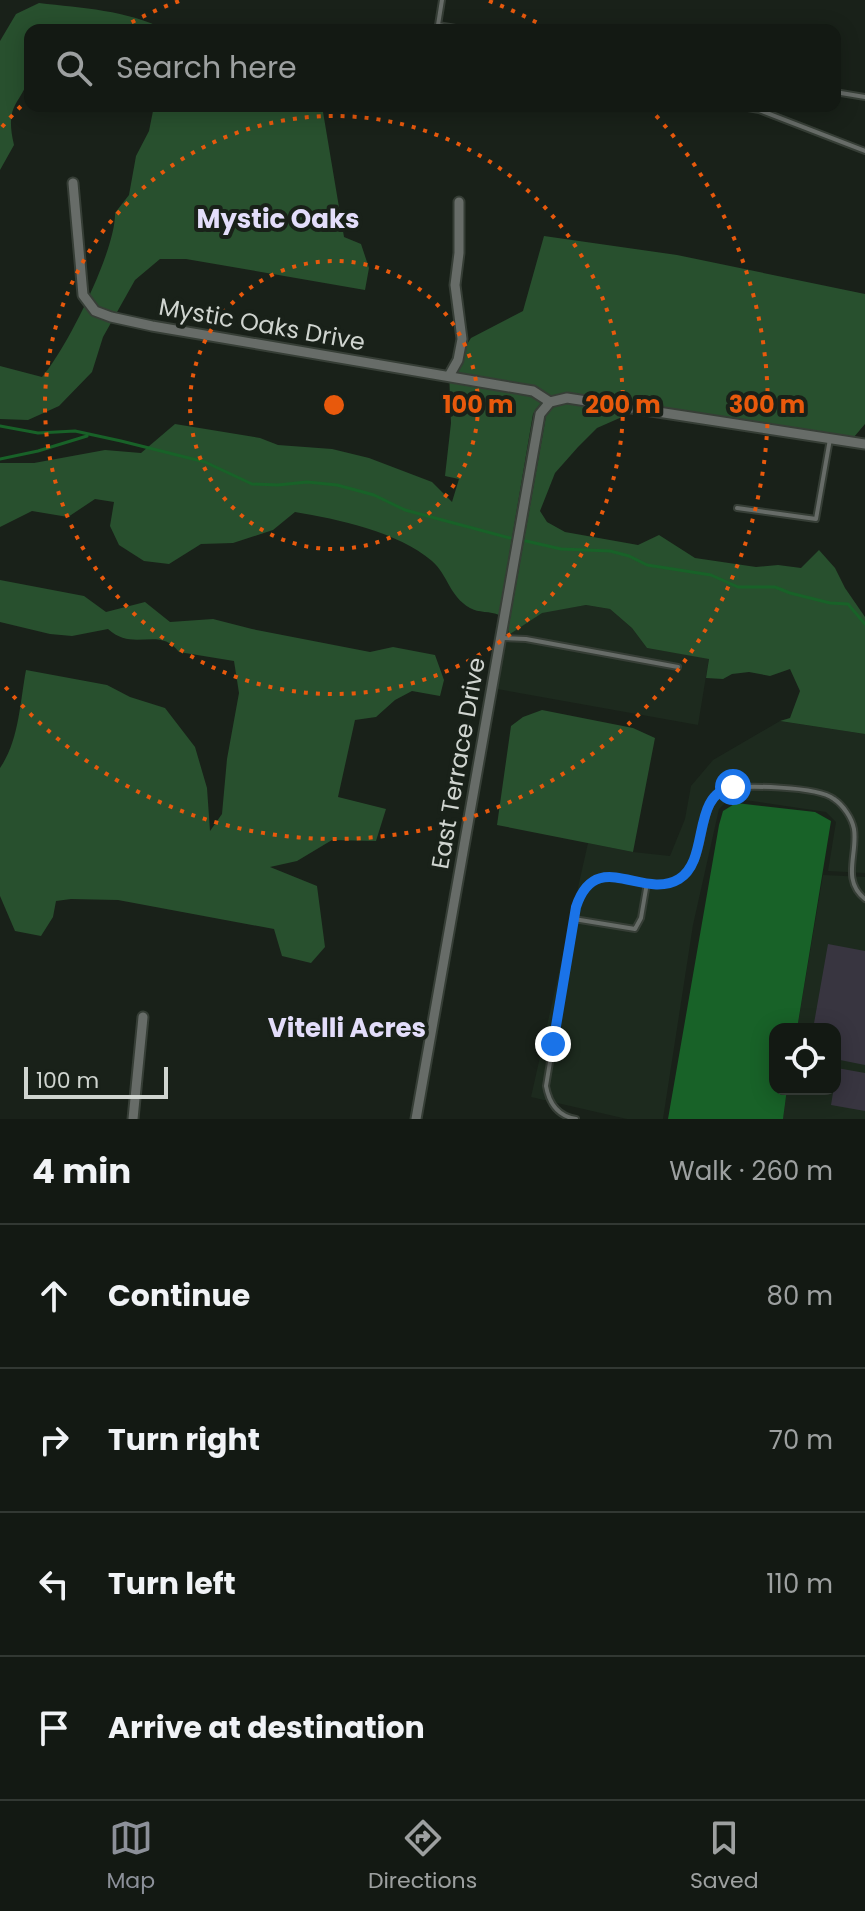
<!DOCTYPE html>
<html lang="en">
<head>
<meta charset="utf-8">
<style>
	:root { --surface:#131913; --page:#1c221c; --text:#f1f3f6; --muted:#9da0a0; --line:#323833; --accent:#8c9099 }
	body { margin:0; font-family:Poppins,sans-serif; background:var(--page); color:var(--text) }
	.controls { position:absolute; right:24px; bottom:24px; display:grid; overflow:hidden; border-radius:16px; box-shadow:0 4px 20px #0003 }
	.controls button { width:72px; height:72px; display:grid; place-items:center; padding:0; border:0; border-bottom:2px solid var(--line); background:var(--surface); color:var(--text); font:40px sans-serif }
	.scale { position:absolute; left:24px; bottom:20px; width:144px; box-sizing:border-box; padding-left:8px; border:4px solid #d0d5d0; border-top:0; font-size:22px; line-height:28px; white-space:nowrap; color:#d0d5d0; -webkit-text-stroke:6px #192119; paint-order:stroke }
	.stop { position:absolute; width:24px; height:24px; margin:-18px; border:6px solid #1a73e8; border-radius:50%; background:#fff }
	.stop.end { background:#1a73e8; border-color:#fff; box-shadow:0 2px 8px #0008 }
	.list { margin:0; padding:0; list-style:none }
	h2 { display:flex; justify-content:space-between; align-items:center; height:104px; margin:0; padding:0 32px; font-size:34px }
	h2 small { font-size:26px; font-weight:400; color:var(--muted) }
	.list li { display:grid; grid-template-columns:52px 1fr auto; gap:24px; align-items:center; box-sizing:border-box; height:144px; padding:0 32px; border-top:2px solid var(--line) }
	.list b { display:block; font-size:30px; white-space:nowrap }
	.list em { font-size:26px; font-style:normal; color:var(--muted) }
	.icon { flex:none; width:44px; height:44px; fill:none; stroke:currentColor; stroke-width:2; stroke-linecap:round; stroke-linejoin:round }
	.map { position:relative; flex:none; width:865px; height:1119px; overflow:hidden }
	.search { position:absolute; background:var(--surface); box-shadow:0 4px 20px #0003; left:24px; right:24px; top:24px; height:88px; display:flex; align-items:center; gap:20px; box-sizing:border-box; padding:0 28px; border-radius:16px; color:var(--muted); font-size:30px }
	.sheet { height:680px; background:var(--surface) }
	nav { display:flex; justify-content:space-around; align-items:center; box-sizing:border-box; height:112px; border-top:2px solid var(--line); background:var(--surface); font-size:22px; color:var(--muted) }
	nav a { display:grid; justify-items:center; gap:4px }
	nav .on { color:var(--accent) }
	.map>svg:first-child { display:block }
	.built { fill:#1d2a1e }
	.green { fill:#28502e }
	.water { fill:#186228 }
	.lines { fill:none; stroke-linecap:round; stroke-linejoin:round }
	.stream { stroke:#186228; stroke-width:3 }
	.building { fill:#383540 }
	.service-casing { stroke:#363e36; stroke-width:8 }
	.minor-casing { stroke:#363e36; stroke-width:13 }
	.service { stroke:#676c68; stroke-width:4 }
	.minor { stroke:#676c68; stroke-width:9 }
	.route { stroke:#1a73e8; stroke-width:10 }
	.ring { fill:none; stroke:#e8590c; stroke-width:4; stroke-dasharray:4 8 }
	.labels { text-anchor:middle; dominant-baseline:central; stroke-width:8; stroke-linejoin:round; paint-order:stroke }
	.street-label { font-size:24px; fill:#d0d5d0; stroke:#192119 }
	.neighbourhood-label { font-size:26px; font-weight:bold; fill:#e3ddfa; stroke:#192119 }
	.centre { fill:#e8590c; stroke:#192119; stroke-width:4 }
	.ring-label { font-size:24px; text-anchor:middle; font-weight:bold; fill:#e8590c; stroke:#192119; stroke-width:8; stroke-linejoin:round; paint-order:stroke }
</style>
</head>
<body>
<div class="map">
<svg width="865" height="1119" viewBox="0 0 865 1119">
	<rect width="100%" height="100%" fill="#192119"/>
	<path class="built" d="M586 605 610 609 632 628 647 648 709 658 698 725 497 689 508 630 511 633 542 612Z
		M780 721 865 734V873L828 871 836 822 826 812 752 801 734 799 726 802 719 809 693 925 663 1119H627L531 1097 588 843 633 852 670 856 685 819 691 786 713 760Z
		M823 875 865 877V1119H783L787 1089H835V1029H797Z"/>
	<path class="green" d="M39 3C82 8 127 10 166 30H30C30 43 32 57 30 70 25 105 3 99 14 145L0 170V41L16 14Z
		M154 106H322L344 237 361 244 369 268 365 290 186 259H160L135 280 103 337 92 372 59 406 28 420 0 419V366L42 377C67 348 116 250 115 213L129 195 136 156 149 131Z
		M544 236 677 255 865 294V424L854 437 568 393C552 396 540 400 533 414L499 615C491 611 478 613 470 608 449 596 448 575 432 561 398 532 338 519 295 512L273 530 233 543 201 544 169 564 144 561 119 545 110 526 114 502 95 499 68 517 32 511 0 527V463H34L105 450 141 453 175 424 260 438 278 445 332 449 369 458 432 482 452 502 459 479 445 476 451 423 449 371 471 338 523 311Z
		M568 403 631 413 597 428 578 447 555 473 540 511 547 522 565 532 638 545 659 535 695 558 756 567 778 565 801 568 819 550 835 568 845 588 865 617V734L780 721 790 718 800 691 790 669 770 676 749 672 732 674 723 679 706 678 709 659 647 648 632 628 610 609 586 605 542 613 510 634 508 630 546 416 553 406Z
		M0 580 84 596 106 612 145 602 170 622 213 619 252 629 370 652 393 647 435 655 444 680 440 696 412 691 395 700 376 717 355 720 338 797 386 809 376 841 332 840 297 861 270 867 317 886 325 947 311 963 282 956 274 929 118 900 71 899 56 901 53 917 41 936 15 931 0 896V768C19 741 20 702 26 670L107 685 130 697 165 708 195 747 207 788 210 831 222 814 227 759 239 693 234 661 179 652C159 625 134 653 108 629L72 636 50 634 0 622Z
		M542 710 633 728 655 738 633 852 497 825 511 726 523 717Z"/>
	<path class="water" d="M736 803 815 812 831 821 797 1029H775V1089H787L783 1119H668L719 825 723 811Z"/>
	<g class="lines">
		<path class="stream" d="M0 426 38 433 75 431 121 441 205 462 252 484 278 485 307 482 337 485 374 495 405 510 510 538
			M0 459 38 451 87 436
			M526 541 561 549 610 551 629 556 647 565 711 575 738 587H775L790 593 830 603 848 604 865 624"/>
	</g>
	<path class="building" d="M828 944 865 951V1065L835 1059V1029H813Z
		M837 1068 865 1073V1111L831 1105Z"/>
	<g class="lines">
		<g class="service-casing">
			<path id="service" d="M438 25 442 0
				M438 30V25L467 30
				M835 92 865 97
				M737 106 759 110 865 151
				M737 508 816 519 830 439
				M503 638 526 639 678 667
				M574 919 635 929 641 918 647 883
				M576 1119C558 1116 549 1103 546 1086L576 907C595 848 640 899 677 880 711 862 693 811 723 789 745 785 817 786 834 799 843 805 852 818 854 829 858 854 841 880 865 899"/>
		</g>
		<g class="minor-casing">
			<path id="minor" d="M73 183 83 295 95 311 111 317 152 326 533 391 550 402
				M449 376 458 360 462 339 455 285 459 253V202
				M133 1119 143 1017
				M416 1119 540 414 550 402 567 398 865 444"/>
		</g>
		<use href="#service" class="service"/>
		<use href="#minor" class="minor"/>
	</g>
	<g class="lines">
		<path class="route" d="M553 1044 576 907C596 846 643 901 679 879 711 859 690 794 733 787"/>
	</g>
	<g class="ring">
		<circle cx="334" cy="405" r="144"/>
		<circle cx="334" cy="405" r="289"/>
		<path d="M2 127A433 433 0 0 1 28 99M121 28A433 433 0 0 1 179 1M489 1A433 433 0 0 1 547 28M648 107A433 433 0 1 1 2 683"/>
	</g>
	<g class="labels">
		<g class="street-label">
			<text transform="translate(262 324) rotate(10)">Mystic Oaks Drive</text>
			<text transform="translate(458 763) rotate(-80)">East Terrace Drive</text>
		</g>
		<g class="neighbourhood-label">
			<text x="278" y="219">Mystic Oaks</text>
			<text x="347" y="1028">Vitelli Acres</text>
		</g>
	</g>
	<circle cx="334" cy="405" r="12" class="centre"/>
	<g class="ring-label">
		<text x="478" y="413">100 m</text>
		<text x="623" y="413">200 m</text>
		<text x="767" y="413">300 m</text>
	</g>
</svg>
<div class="controls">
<button><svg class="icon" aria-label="locate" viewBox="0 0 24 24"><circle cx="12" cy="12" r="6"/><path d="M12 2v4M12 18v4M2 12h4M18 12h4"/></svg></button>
</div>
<div class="scale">100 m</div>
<div class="stop" style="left:733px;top:787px"></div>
<div class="stop end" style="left:553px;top:1044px"></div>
<div class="search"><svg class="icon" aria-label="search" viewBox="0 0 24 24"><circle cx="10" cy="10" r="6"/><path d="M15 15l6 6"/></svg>Search here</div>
</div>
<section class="sheet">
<h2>4 min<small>Walk · 260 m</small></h2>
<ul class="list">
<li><svg class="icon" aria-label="ahead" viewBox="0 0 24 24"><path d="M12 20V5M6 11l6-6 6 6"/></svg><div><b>Continue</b></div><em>80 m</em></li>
<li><svg class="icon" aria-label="right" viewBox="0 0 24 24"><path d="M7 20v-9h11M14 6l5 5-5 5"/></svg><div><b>Turn right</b></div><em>70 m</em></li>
<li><svg class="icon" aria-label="left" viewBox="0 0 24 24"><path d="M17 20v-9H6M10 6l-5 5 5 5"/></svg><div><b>Turn left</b></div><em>110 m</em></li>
<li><svg class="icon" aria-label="arrive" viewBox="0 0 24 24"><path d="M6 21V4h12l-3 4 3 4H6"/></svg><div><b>Arrive at destination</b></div></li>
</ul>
</section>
<nav>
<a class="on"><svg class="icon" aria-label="map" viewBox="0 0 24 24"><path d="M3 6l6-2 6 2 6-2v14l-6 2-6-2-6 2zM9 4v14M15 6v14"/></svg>Map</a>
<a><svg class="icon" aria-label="directions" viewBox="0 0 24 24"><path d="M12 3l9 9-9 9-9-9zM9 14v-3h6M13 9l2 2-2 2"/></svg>Directions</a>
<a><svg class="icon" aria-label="saved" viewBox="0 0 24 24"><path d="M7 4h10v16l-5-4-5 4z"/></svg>Saved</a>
</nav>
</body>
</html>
